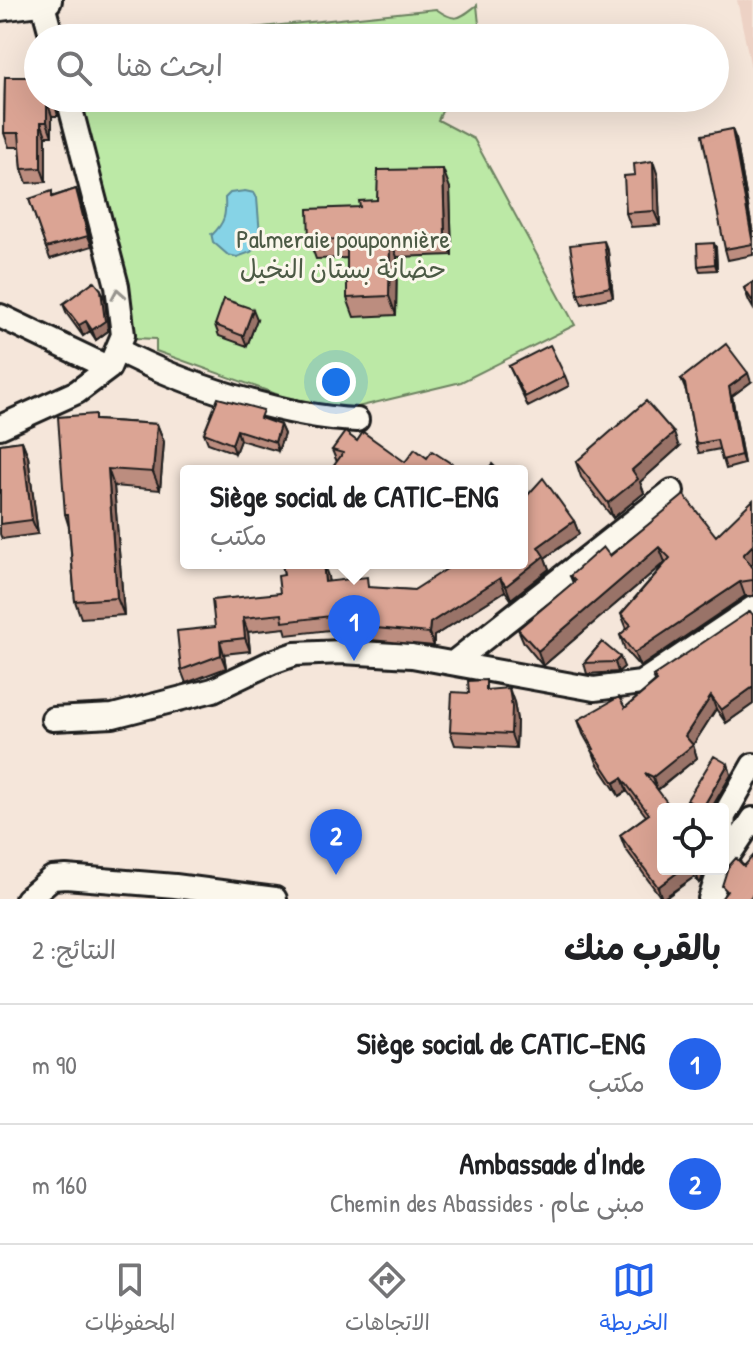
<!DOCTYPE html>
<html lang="ar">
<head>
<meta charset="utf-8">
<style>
	:root { --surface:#fff; --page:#f2f2f2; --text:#202124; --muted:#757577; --line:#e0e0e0; --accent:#2563eb }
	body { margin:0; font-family:"Patrick Hand","Playpen Sans Arabic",sans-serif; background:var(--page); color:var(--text); direction:rtl }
	.controls { position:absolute; right:24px; bottom:24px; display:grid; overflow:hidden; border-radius:8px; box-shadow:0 8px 32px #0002 }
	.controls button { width:72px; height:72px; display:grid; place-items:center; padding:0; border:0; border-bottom:2px solid var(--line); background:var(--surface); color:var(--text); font:40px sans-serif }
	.you { position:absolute; left:336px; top:382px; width:28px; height:28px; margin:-20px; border:6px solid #fff; border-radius:50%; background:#1a73e8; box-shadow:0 0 0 12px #1a73e833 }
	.badge { display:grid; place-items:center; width:52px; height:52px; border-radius:50%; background:var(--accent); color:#fff; font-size:26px; font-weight:700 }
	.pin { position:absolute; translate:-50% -66px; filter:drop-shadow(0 2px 4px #0008) }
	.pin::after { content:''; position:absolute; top:42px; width:28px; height:24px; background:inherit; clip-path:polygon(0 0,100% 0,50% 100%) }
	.popup { position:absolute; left:180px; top:465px; width:348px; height:104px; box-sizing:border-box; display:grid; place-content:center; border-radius:8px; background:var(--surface); filter:drop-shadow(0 2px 6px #0005); font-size:26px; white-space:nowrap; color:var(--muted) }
	.popup b { font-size:30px; color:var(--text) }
	.popup::after { content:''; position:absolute; left:50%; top:100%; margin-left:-16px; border:16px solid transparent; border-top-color:var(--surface) }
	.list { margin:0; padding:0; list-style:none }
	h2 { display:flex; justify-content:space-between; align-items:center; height:104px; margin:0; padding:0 32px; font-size:34px }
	h2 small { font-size:26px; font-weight:400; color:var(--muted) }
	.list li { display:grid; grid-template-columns:52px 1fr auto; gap:24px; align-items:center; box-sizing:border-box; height:120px; padding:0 32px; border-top:2px solid var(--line) }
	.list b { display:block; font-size:30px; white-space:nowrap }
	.list p { margin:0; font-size:26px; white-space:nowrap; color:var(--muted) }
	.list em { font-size:26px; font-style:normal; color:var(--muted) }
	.icon { flex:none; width:44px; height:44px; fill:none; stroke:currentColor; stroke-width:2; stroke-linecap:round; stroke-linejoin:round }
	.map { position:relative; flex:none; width:753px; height:899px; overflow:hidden; direction:ltr }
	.search { position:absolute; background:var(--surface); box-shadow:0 8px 32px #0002; left:24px; right:24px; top:24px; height:88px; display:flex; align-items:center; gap:20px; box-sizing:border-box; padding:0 28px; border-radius:44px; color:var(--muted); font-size:30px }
	.sheet { height:344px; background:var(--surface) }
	nav { display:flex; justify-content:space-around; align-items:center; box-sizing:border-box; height:112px; border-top:2px solid var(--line); background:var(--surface); font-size:22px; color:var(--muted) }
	nav a { display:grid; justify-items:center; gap:4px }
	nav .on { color:var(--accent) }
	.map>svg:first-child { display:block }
	.built { fill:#edd2c5 }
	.green { fill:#bce9a6; stroke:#6c8261; stroke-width:2 }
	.water { fill:#86d3e6; stroke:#5c8a95; stroke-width:2 }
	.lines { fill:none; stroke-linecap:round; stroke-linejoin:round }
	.minor-casing { stroke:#1c1c1c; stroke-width:28 }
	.major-casing { stroke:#1c1c1c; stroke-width:34 }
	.minor { stroke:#fbf7ec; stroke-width:22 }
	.major { stroke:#fbf7ec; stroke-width:28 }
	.wall { fill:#bc8d7f; stroke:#1c1c1c; stroke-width:2 }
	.shaded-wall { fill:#997368; stroke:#1c1c1c; stroke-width:2 }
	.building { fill:#dba494; stroke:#1c1c1c; stroke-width:2 }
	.oneway { stroke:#97948e }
	.labels { text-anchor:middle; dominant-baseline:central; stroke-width:6; stroke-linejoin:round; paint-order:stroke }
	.park-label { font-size:26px; fill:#4c5a45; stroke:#fbf7ec }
</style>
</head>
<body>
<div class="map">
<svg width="753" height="899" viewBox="0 0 753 899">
	<rect width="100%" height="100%" fill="#f5e6da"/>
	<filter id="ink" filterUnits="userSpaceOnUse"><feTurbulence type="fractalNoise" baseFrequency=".0125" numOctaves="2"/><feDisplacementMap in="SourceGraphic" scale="16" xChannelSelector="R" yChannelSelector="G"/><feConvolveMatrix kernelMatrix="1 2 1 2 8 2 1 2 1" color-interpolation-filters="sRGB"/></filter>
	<g filter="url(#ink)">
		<path class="built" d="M737 0H753V78Z"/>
		<path class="green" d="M477 5 480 34 477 38H154L436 9C456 23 459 19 477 5Z
			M68 98H448L438 120 474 139 575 325 461 382 341 411 290 399 156 351V339L133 338Z"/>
		<path class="water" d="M245 191 254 193 257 198 260 235 258 244 251 252 237 257 228 255 213 242 211 233 212 235C225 222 226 215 225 198L230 193Z"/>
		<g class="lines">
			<g class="minor-casing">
				<path id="minor" d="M42 1 52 38
					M0 316 109 368
					M118 350C182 384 284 417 357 420
					M0 427 77 392 109 368 123 335 117 286 68 98
					M453 663 672 491
					M53 719 113 716 213 690 272 662 295 654 342 652 412 656 594 689 641 683 753 608
					M723 827 724 816 753 765
					M723 864 753 819
					M27 899 52 878 66 877 175 886 275 899
					M710 899 720 869"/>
			</g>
			<g class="major-casing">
				<path id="major" d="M0 6 47 0"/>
			</g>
			<use href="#minor" class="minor"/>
			<use href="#major" class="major"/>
		</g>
		<path class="wall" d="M5 77 54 101 58 116H52V136H46V182L27 183 22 169 20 147H9L4 133Z
			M596 98H665L598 103Z
			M736 139 753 234V255L728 260 725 249Z
			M658 176 660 225 631 227 626 213Z
			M450 188 452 255 397 257 396 315 354 317 347 298V258L316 259 309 240 360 207 377 200Z
			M76 189 92 246 50 259 29 199 54 196Z
			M716 248 717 270 700 271 698 266Z
			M608 251 613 297 582 304 578 294Z
			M753 282V308L749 301 744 288Z
			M101 290 105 300 108 331 96 340 90 331 83 336 67 314 63 304Z
			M257 319 247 346 219 336 215 325Z
			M509 366 565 376 569 386 528 407Z
			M681 379 751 382 732 396 744 464 726 469 720 449 699 453 696 444 686 391Z
			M97 420 157 424 164 442 160 490 114 486 124 615 81 618 75 601 69 527 65 514Z
			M266 420 280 425 284 434 278 451 240 440 235 453 208 443 204 433Z
			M22 441 28 456 38 534 2 539 0 534V444Z
			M357 441 405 462 427 458 452 464 337 462 332 450Z
			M679 447 640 482 644 493 613 518 581 477 576 462Z
			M526 497 574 521 579 534 545 558 549 569 511 599 505 591 434 636V646L360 639 355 627 287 635 285 628 248 632 250 651 224 654 226 668 186 683 181 670 215 627 280 593 284 575 282 563H300L301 566 323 563 329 582 371 588 414 590 522 563Z
			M716 536 753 568V596H745L640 667 625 650 620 635 627 629 621 614 665 563V562L543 666 524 643 518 629 573 583 570 576 610 556Z
			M753 615V704L726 723 716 709 693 745 697 758 658 790 663 869H705L701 881 699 883 694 877 664 899H662L625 848 620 835 646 816 627 791 619 796 597 763 593 752 583 734 578 720 625 708 655 682 653 676Z
			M602 642 624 667 618 672 587 674 584 663Z
			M489 690 514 702 517 720 516 748 455 745 450 731 469 693Z
			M728 764 731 775 711 809H690L687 800Z"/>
		<path class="shaded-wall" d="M47 102 52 116V136L47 122Z
			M41 122 46 136V182L41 168Z
			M732 129 736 139 753 234V244Z
			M653 161 658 176 660 225 654 211Z
			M443 169 450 188 452 255 445 236Z
			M76 189 80 199 92 246 88 236Z
			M390 238 397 257 396 315 389 296Z
			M604 241 608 251 613 297 610 287Z
			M714 243 716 248 717 270 715 264Z
			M101 290 105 300 108 331 96 340 92 330Z
			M253 309 257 319 247 346 243 336Z
			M86 321 90 331 83 336 79 325Z
			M748 373 751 382 732 396 744 464 741 455 729 387Z
			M157 424 164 442 160 490 153 472Z
			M280 425 284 434 278 451 275 442Z
			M237 430 240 440 235 453 232 444Z
			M674 433 679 447 640 482 644 493 613 518 608 503 632 470Z
			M22 441 28 456 38 534 32 520Z
			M452 464 454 471H447Z
			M108 469 114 486 124 615 117 598Z
			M574 521 579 534 545 558 549 569 511 599 506 586 538 547Z
			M753 545V564L748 569 743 555Z
			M659 547 665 562 543 666 538 651Z
			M323 563 328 576 330 595 325 582Z
			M500 578 505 591 434 636V646L429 633 430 623Z
			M740 582 745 596 640 667 634 653Z
			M243 618 248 632 250 651 245 638Z
			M220 641 224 654 226 668 221 655Z
			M620 657 624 667 618 672 615 662Z
			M753 687V704L726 723 721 710Z
			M509 688 514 702 517 720 516 748 511 734Z
			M711 696 716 709 693 745 697 758 657 790 653 777 685 736Z
			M728 764 731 775 711 809H702Z
			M622 778 627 791 619 796 614 783Z
			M682 869H692L694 877 662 899 658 887Z
			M695 869H705L701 881 699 883Z"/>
		<path class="building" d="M5 77H38V98H52L53 102H47V122H41V168L22 169 19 133H4Z
			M732 129 753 244 725 249 702 135Z
			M653 161 654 211 626 213 624 176 635 175 634 164Z
			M443 169 445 236 390 238 389 296 347 298V239L309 240 308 209 360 207 359 201 377 200 378 170Z
			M76 189 88 236 46 248 29 199 52 191V197Z
			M604 241 610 287 578 294 570 245Z
			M714 243 715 264 698 266 697 244Z
			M94 281 101 290 105 321 92 330 86 321 79 325 63 304Z
			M753 282V302L744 288Z
			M224 299 253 309 243 336 215 325Z
			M726 344 748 373 729 387 741 455 722 460 717 440 696 444 685 384 681 379Z
			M550 345 565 376 525 397 509 366Z
			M218 398 263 410 260 418 280 425 275 442 237 430 232 444 204 433Z
			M646 401 674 433 632 470 638 479 608 503 576 462Z
			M95 414V420L157 424 153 472 108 469 117 598 75 601 68 514H65L58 417Z
			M345 432 357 441 363 432 405 462 415 449 427 458 432 451 452 464 447 471H330L343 453 332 450Z
			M22 441 32 520 0 524V444Z
			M492 464 499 471H486Z
			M543 478 574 521 538 547 544 556 506 586 500 578 430 623 429 633 355 626 354 613 283 622 282 614 243 618 245 638 220 641 221 655 181 670 177 631 215 627 212 600 280 593 278 576 284 575 282 563H298L299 566 323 563 325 582 367 577 368 587 414 590 456 563H522V493L526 497Z
			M684 495 716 536 753 500V545L743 555 753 568V580L740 582 634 653 620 635 631 625 621 614 670 558 659 547 538 651 518 629 575 581 570 576 603 547 610 556Z
			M750 611 753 615V687L721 710 711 696 685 736 693 745 653 777 645 773 672 809H663V869H682L658 887 620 835 649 814 622 778 614 783 592 750 594 749 578 720 619 697 625 708 657 681 653 676Z
			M602 642 620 657 615 662 584 663Z
			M486 680V690L509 688 512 707 511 734 450 731 452 692 469 693 468 681Z
			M714 756 728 764 702 809 687 800Z
			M753 856V894L749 899H721L727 891 722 886 728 867 736 858 744 866Z"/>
		<defs><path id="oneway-chevron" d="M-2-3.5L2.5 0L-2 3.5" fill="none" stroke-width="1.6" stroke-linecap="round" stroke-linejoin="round" transform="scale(2)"/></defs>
		<use class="oneway" href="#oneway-chevron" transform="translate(118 294) rotate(-100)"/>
	</g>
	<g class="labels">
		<g class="park-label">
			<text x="343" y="238">Palmeraie pouponnière<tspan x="343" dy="30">حضانة بستان النخيل</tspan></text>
		</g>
	</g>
</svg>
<div class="controls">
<button><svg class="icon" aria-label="locate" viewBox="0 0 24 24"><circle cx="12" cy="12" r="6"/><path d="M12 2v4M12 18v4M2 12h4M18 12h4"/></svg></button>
</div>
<div class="you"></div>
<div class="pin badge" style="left:354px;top:661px">1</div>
<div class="popup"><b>Siège social de CATIC-ENG</b>مكتب</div>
<div class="pin badge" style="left:336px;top:875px">2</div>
<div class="search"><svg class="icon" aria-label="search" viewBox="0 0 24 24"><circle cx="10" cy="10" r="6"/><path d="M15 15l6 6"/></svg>ابحث هنا</div>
</div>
<section class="sheet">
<h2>بالقرب منك<small>النتائج: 2</small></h2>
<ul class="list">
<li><span class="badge">1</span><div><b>Siège social de CATIC-ENG</b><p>مكتب</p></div><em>90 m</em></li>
<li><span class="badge">2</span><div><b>Ambassade d'Inde</b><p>مبنى عام · Chemin des Abassides</p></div><em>160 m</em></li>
</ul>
</section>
<nav>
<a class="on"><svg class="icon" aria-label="map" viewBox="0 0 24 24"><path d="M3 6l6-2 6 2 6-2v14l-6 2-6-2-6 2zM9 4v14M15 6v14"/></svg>الخريطة</a>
<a><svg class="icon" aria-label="directions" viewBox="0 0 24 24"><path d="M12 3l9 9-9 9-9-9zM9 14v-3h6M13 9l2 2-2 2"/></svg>الاتجاهات</a>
<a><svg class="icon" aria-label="saved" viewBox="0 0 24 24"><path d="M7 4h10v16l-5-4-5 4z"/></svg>المحفوظات</a>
</nav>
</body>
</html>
